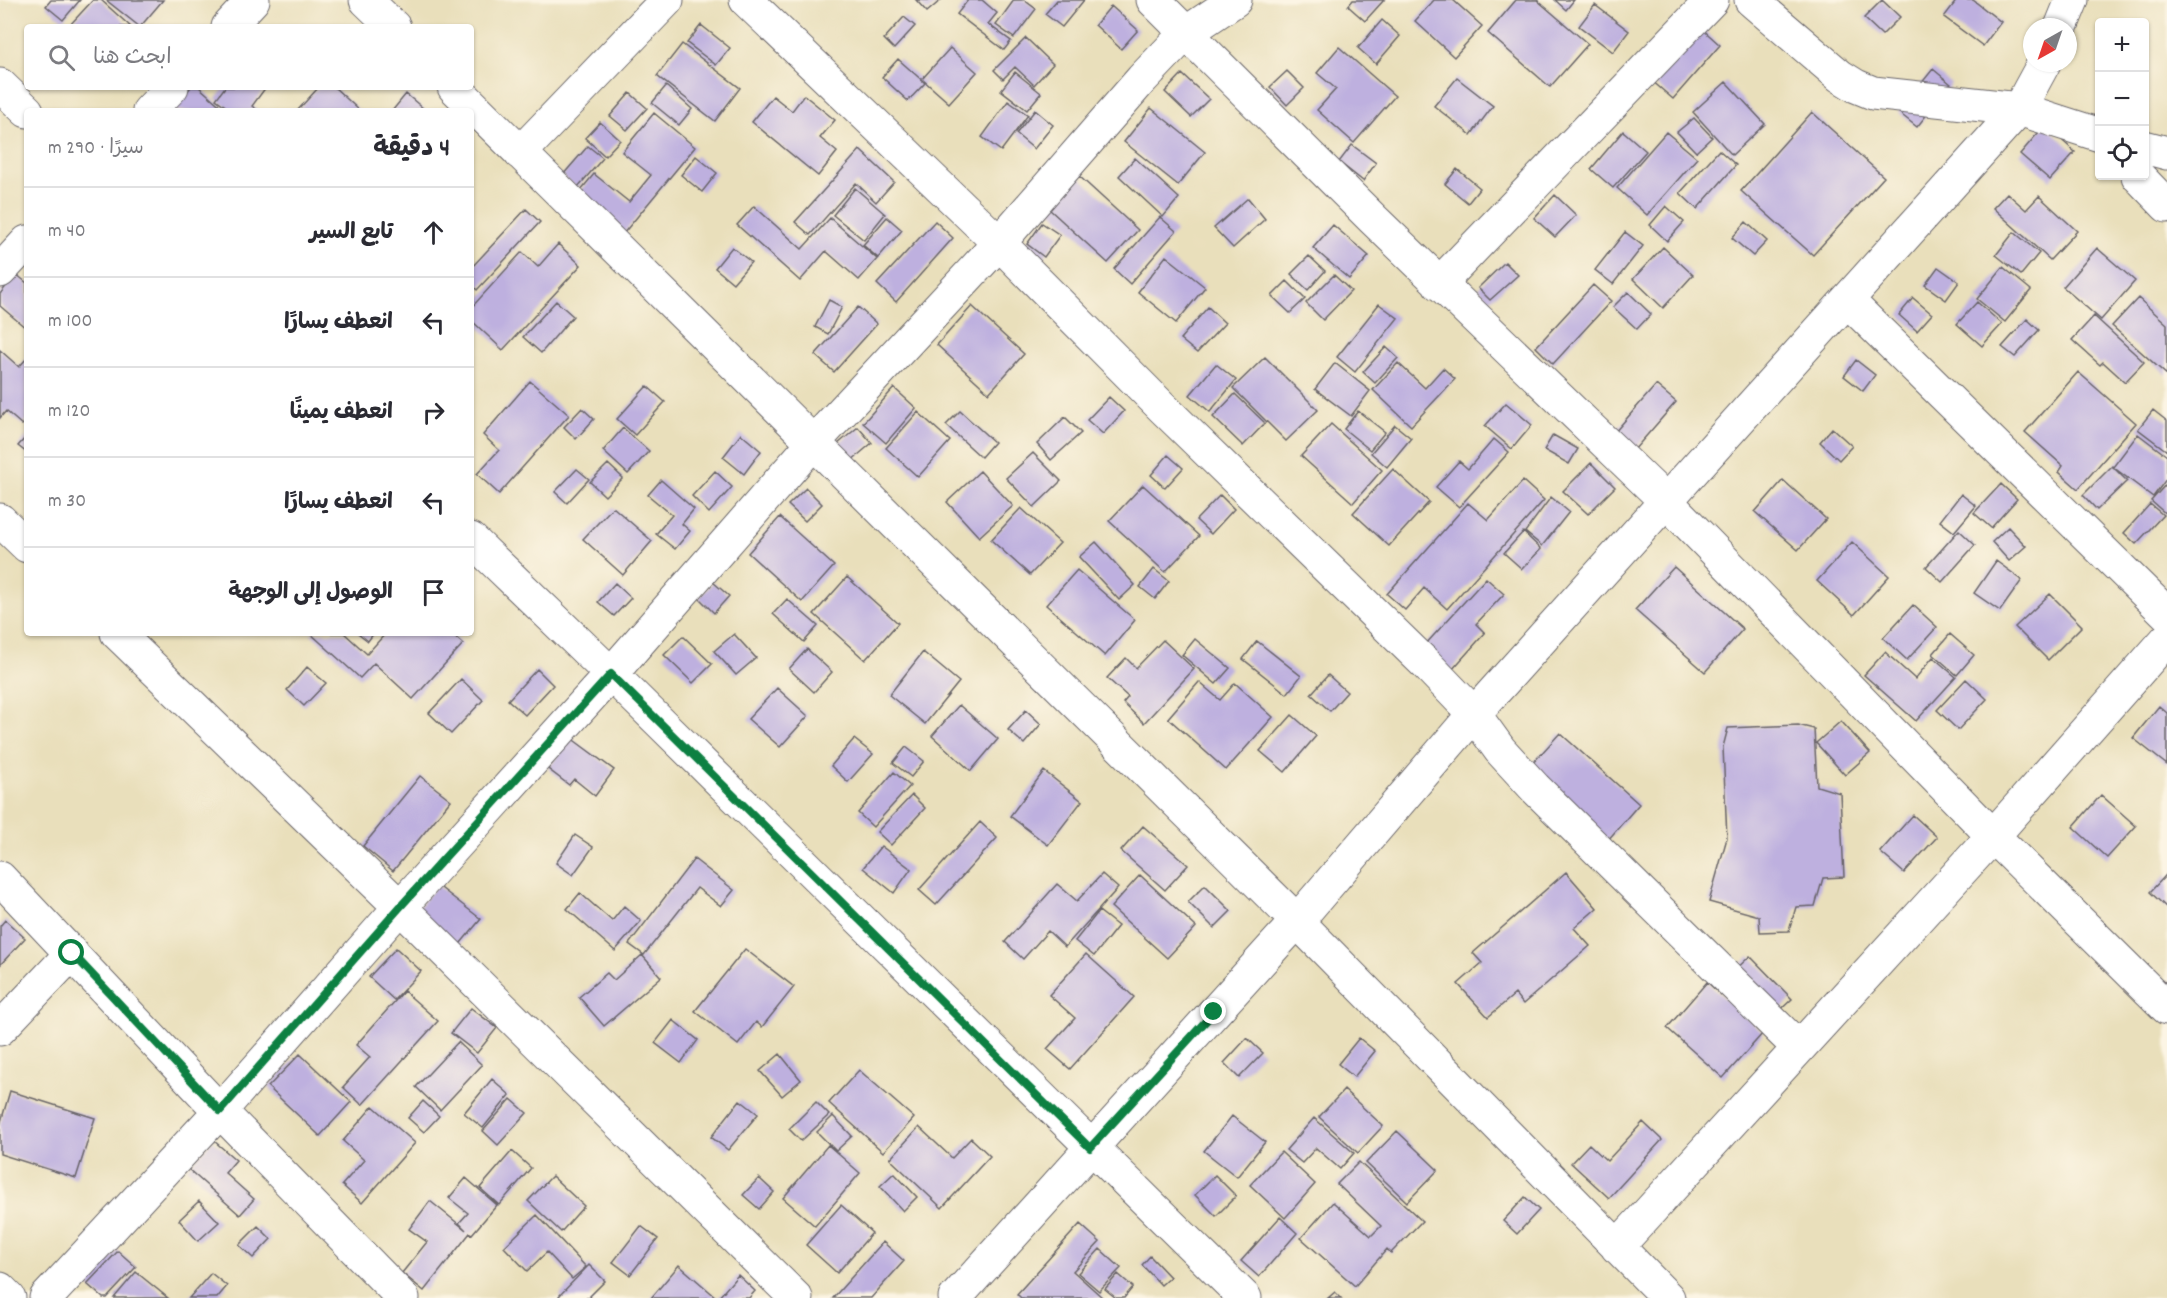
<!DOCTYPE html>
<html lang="ar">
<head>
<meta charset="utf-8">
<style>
	:root { --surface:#fff; --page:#f7f7f7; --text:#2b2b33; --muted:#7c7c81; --line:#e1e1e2 }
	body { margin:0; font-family:Dekko,"Playpen Sans Arabic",sans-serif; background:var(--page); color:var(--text); direction:rtl }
	.controls { position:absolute; right:18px; top:18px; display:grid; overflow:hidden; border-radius:6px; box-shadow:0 2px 4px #0004 }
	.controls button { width:54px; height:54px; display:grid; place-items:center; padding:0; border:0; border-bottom:2px solid var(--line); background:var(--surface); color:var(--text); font:30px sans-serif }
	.compass { position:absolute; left:2023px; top:18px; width:54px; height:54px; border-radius:50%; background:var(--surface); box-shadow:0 2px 4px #0004; rotate:220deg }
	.stop { position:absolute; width:18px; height:18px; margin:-14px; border:4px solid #0b8043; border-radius:50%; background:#fff }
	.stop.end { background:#0b8043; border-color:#fff; box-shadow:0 2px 6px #0008 }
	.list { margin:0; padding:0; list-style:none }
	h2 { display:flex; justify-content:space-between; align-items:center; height:78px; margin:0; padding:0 24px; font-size:26px }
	h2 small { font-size:20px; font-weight:400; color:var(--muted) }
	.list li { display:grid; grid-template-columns:39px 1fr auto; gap:18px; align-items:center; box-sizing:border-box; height:90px; padding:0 24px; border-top:2px solid var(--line) }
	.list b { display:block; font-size:22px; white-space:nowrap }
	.list em { font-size:20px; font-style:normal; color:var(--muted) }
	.icon { flex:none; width:33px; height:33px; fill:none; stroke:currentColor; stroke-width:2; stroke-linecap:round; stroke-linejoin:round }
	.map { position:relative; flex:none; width:2167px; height:1298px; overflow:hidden; direction:ltr }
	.search { position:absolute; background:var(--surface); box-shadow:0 2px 4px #0004; left:24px; top:24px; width:450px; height:66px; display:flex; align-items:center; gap:15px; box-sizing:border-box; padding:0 21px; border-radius:6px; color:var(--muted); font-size:22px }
	.panel { position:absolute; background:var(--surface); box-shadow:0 2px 4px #0004; left:24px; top:108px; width:450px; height:528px; border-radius:6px; direction:rtl }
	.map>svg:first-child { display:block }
	.building { fill:#beb0df }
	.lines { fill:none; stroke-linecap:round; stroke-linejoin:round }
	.minor-casing { stroke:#686468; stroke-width:35 }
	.minor { stroke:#fff; stroke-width:33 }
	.route { stroke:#0b8043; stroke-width:8 }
</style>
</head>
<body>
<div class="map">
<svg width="2167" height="1298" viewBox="0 0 2167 1298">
	<rect width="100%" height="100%" fill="#fcf5e5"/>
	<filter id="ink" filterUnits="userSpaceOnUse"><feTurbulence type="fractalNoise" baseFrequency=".0167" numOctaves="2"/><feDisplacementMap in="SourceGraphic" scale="12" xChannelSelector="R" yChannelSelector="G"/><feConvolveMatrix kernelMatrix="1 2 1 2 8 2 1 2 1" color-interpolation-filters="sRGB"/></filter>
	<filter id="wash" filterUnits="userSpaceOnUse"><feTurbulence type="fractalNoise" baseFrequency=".008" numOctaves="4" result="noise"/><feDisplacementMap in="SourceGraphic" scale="24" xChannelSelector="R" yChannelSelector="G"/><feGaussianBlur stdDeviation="1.35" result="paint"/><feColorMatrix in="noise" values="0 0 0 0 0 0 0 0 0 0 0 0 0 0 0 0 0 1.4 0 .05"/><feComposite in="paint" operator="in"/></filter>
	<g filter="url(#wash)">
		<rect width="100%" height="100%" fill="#e9dfbb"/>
		<g id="blocks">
			<path class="building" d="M51 0H80L63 20 46 6Z
				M93 0H101L131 27H68Z
				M106 0H163L140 27Z
				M916 0H941L927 12Z
				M968 0H982L997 13 988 24 1011 41 1004 50 957 14Z
				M1014 0H1024L1036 9 1014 38 996 25Z
				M1057 0H1084L1062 27 1045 14Z
				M1353 0H1384L1365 21 1348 6Z
				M1434 0H1453L1482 26 1454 57 1415 21Z
				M1516 0H1537L1588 44 1550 87 1488 33Z
				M1555 0H1574L1566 10Z
				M1882 0 1900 17 1882 35 1864 18Z
				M1957 0H1973L2001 22 1983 46 1944 17Z
				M1595 5 1629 31 1613 52 1579 26Z
				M1111 6 1138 30 1121 49 1095 25Z
				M904 17 915 26 894 49 884 39Z
				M1382 20 1400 36 1376 64 1358 48Z
				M701 25 730 48 716 65 687 43Z
				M1699 26 1720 45 1673 99 1651 80Z
				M1026 38 1053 64 1034 85 1015 67 1003 79 994 70Z
				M682 44 740 88 715 121 657 76Z
				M1339 47 1395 96 1354 143 1317 110 1336 89 1317 73Z
				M950 48 977 72 949 103 922 79Z
				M898 59 925 83 908 101 882 77Z
				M1933 69 1951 84 1917 127 1898 112Z
				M1287 71 1304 88 1287 105 1270 87Z
				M1015 72 1041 93 1027 110 1001 90Z
				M1182 74 1209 99 1191 117 1165 92Z
				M1457 78 1493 106 1471 135 1434 106Z
				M1726 82 1765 124 1732 155 1693 112Z
				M666 86 692 109 679 125 652 103Z
				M191 87H199L226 111H170Z
				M225 87H266L252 106 259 111H232L216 99Z
				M319 87H334L360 111H297Z
				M630 93 647 108 627 130 610 116Z
				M406 94 424 109 422 111H392Z
				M804 95 835 120 820 138 837 152 818 176 752 122 773 96 792 111Z
				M1008 101 1028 115 1001 151 982 137Z
				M1151 108 1205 152 1178 185 1124 142Z
				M1035 110 1053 125 1034 149 1016 134Z
				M1812 112 1884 177 1813 255 1741 191Z
				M654 113 695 147 623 234 576 196 594 174 629 202 651 175 622 152Z
				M1694 118 1712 137 1696 152 1677 132Z
				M600 122 620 140 605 156 585 138Z
				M2045 125 2075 152 2050 180 2020 154Z
				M1623 131 1646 151 1613 188 1591 169Z
				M1666 132 1697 158 1647 215 1617 188Z
				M1352 145 1376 163 1363 181 1339 162Z
				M588 146 603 158 577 188 562 176Z
				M860 150 894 182 876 202 856 183 810 235 795 222Z
				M1719 150 1736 165 1697 209 1680 193Z
				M696 156 717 173 702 192 681 175Z
				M1135 158 1179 198 1163 217 1119 176Z
				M1457 169 1480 188 1468 203 1445 184Z
				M1079 176 1138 230 1108 263 1049 209Z
				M855 188 885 214 864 240 833 215Z
				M2007 193 2026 210 2039 196 2077 231 2050 260 1993 208Z
				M1555 195 1576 215 1555 237 1534 218Z
				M1248 198 1265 219 1233 248 1214 228Z
				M754 206 802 249 830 218 877 259 859 280 826 251 800 281 737 225Z
				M1666 206 1684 222 1667 241 1650 225Z
				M526 209 540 222 477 290 471 284V268Z
				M887 217 902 230 878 258 863 245Z
				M1160 217 1176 231 1130 284 1114 269Z
				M935 221 953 238 896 302 877 284Z
				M1746 222 1767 241 1753 256 1732 238Z
				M1042 223 1060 235 1044 257 1027 244Z
				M1333 225 1369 256 1349 279 1313 248Z
				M1625 232 1643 246 1613 284 1595 270Z
				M2014 232 2039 253 2021 275 1996 255Z
				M558 244 581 265 503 350 471 320V308L522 252 538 267Z
				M732 247 751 262 733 283 715 268Z
				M1663 247 1693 275 1663 308 1633 279Z
				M2097 248 2135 281 2101 320 2063 287Z
				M1166 256 1205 287 1176 323 1138 292Z
				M1309 256 1325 271 1308 290 1291 274Z
				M1505 262 1518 275 1490 300 1478 288Z
				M1938 267 1959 282 1946 300 1925 285Z
				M2003 267 2031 290 2005 322 1977 299Z
				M16 274 27 283V329L0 306V294Z
				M1334 275 1351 291 1323 320 1306 303Z
				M1287 281 1305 299 1290 313 1272 296Z
				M1593 285 1611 301 1553 364 1536 347Z
				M1628 292 1651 314 1637 329 1613 307Z
				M1913 298 1932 314 1917 331 1899 315Z
				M2138 298 2167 324V375L2112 326Z
				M829 300 842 307 828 334 815 327Z
				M556 301 573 316 541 353 523 337Z
				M1977 302 2002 324 1982 346 1957 324Z
				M1379 304 1398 318 1355 372 1337 357Z
				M972 306 1024 354 989 393 937 345Z
				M858 307 877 324 834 372 815 355Z
				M1208 307 1225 323 1197 353 1180 339Z
				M2094 316 2144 362 2125 382 2103 362 2100 365 2072 340Z
				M2027 319 2039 330 2015 357 2002 347Z
				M1386 347 1398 358 1375 383 1363 372Z
				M0 350 19 367 27 358V420L22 425 6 411 0 418Z
				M1265 357 1318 410 1286 441 1233 388Z
				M1856 360 1875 375 1863 391 1844 376Z
				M1335 363 1370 391 1351 416 1315 389Z
				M1398 363 1425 388 1443 368 1455 379 1411 426 1373 390Z
				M1216 364 1236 380 1210 412 1190 395Z
				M2078 372 2136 423 2078 489 2059 472 2063 466 2025 432Z
				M530 381 569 415 499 494 477 474 499 450 483 435Z
				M1656 385 1676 402 1634 450 1614 433Z
				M647 386 665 402 635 435 617 419Z
				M894 388 916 408 886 443 863 423Z
				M1235 394 1265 423 1243 446 1213 417Z
				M1109 397 1124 411 1103 434 1087 420Z
				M1506 403 1532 425 1512 449 1485 426Z
				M582 408 594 419 576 439 564 427Z
				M2153 410 2167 421V451L2138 429Z
				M960 411 994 442 981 457 946 425Z
				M1358 411 1385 432 1370 450 1344 429Z
				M918 412 950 441 918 477 886 448Z
				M1065 417 1081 433 1051 460 1037 444Z
				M1331 424 1382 470 1353 503 1301 456Z
				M1395 425 1411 438 1387 467 1371 453Z
				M858 427 872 443 851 461 838 444Z
				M623 428 649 451 628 474 603 451Z
				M1832 428 1852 446 1839 460 1820 442Z
				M741 434 761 451 744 474 723 457Z
				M2138 434 2167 456V478L2153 497 2113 467Z
				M1553 435 1578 449 1569 464 1544 450Z
				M27 436V453L18 446Z
				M1494 439 1509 452 1459 507 1436 487 1459 461 1468 469Z
				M1033 453 1061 481 1034 507 1006 478Z
				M1168 455 1183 468 1165 488 1151 475Z
				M1591 463 1615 487 1588 514 1563 491Z
				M608 464 623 478 605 496 590 482Z
				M2112 466 2127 481 2097 510 2083 495Z
				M577 469 589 479 567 503 555 492Z
				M1393 469 1429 502 1389 546 1353 513Z
				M715 471 732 487 709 513 692 496Z
				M980 471 1013 506 979 537 947 502Z
				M661 480 694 509 682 524 690 531 675 549 656 534 672 515 648 495Z
				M1783 480 1826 519 1798 550 1755 512Z
				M1523 481 1544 500 1447 609 1424 588 1405 610 1387 594 1468 503 1488 520Z
				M2167 483V512L2166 514 2151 501Z
				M2001 484 2017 499 1991 528 1974 513Z
				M1143 485 1199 536 1165 572 1109 521Z
				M806 488 822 504 805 521 788 505Z
				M1961 494 1976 506 1954 532 1940 521Z
				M1220 495 1234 509 1211 534 1196 520Z
				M1551 497 1569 512 1542 546 1525 532Z
				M2150 504 2163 515 2136 544 2124 533Z
				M613 507 652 541 623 575 583 539Z
				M1021 508 1060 543 1030 575 991 540Z
				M780 517 834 566 802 602 748 553Z
				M2008 527 2026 546 2009 561 1992 542Z
				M1959 530 1975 545 1942 582 1926 567Z
				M1523 532 1541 549 1522 569 1504 553Z
				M1096 542 1135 585 1119 600 1079 557Z
				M1852 542 1889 576 1854 615 1817 581Z
				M1996 561 2022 580 2000 611 1974 593Z
				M1674 567 1743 629 1705 672 1635 610Z
				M1154 569 1169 581 1155 599 1140 587Z
				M1077 570 1135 620 1105 656 1046 605Z
				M847 577 898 623 865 660 814 614Z
				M1486 578 1504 594 1476 624 1485 633 1451 671 1424 646Z
				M713 582 729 596 714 613 699 598Z
				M615 583 631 598 614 616 598 602Z
				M2050 594 2082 626 2048 660 2015 627Z
				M787 599 818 626 804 642 773 614Z
				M1913 605 1937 627 1907 660 1883 638Z
				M310 633H344L367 654 386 633H451L463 644 413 699 374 663 360 678Z
				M358 633H374L368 641Z
				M734 634 756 658 736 675 714 651Z
				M1950 634 1974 655 1957 675 1933 654Z
				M683 636 712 664 693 683 664 655Z
				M1195 639 1230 668 1216 684 1182 655Z
				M1163 640 1194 669 1144 723 1123 703 1128 697 1107 678 1126 658 1136 668Z
				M1257 641 1301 676 1287 694 1243 659Z
				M807 649 832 672 814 692 789 669Z
				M923 652 959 682 925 724 889 695Z
				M1885 652 1915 679 1933 657 1956 677 1916 721 1864 675Z
				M307 667 326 683 304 706 287 690Z
				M537 669 553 685 525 715 508 700Z
				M1328 675 1347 692 1330 711 1311 694Z
				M461 679 483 700 451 734 429 713Z
				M1966 679 1987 699 1958 730 1937 710Z
				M1199 682 1220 700 1235 683 1273 717 1226 770 1168 718Z
				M777 688 808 716 780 747 748 719Z
				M959 705 998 739 971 771 932 736Z
				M2159 706 2167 713V765L2133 738Z
				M1026 710 1041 724 1024 744 1008 730Z
				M1292 715 1316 736 1285 772 1260 751Z
				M1841 721 1870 753 1845 775 1816 743Z
				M1798 725 1814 729 1817 786 1840 793 1844 877 1823 878 1815 906 1796 907 1789 931 1760 932 1759 916 1709 902 1727 838 1723 747 1728 728Z
				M1560 733 1639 804 1601 848 1521 776Z
				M571 738 614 770 595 796 574 779 569 785 548 769Z
				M854 739 873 754 848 782 831 766Z
				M906 747 924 761 911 777 893 763Z
				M1044 771 1082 801 1048 845 1010 816Z
				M894 772 910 786 873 827 858 813Z
				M420 776 451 800 393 871 363 846Z
				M912 795 925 808 891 845 877 832Z
				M2101 795 2136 826 2107 858 2073 827Z
				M1913 815 1937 837 1904 873 1880 852Z
				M980 822 997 838 936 905 919 890Z
				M1143 826 1188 865 1165 890 1121 851Z
				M575 835 593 847 573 875 556 863Z
				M881 846 911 869 894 893 863 868Z
				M694 859 734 890 721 906 697 888 644 955 629 944Z
				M1566 872 1597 908 1574 928 1590 946 1523 1004 1515 994 1488 1017 1458 984 1482 963 1473 953Z
				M1102 874 1118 888 1065 947 1048 931 1023 959 1005 942 1057 884 1077 901Z
				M2167 874V908L2150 892Z
				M1140 875 1196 927 1167 958 1111 907Z
				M437 885 481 919 455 950 412 916Z
				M1205 885 1231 911 1214 928 1188 902Z
				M580 893 612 921 624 906 641 921 615 951 567 909Z
				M1099 911 1118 926 1094 956 1075 941Z
				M5 920 25 938 0 965V926Z
				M396 948 421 971 394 1000 369 977Z
				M745 949 794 987 762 1027 756 1022 738 1045 695 1011Z
				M1086 954 1134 997 1070 1069 1047 1049 1075 1018 1049 995Z
				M642 955 661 977 604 1026 579 997 607 973 614 980Z
				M1750 956 1792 999 1773 1017 1731 974Z
				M1707 982 1763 1033 1723 1078 1667 1028Z
				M404 991 438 1021 362 1105 343 1087 370 1057 356 1045Z
				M471 1008 497 1028 477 1053 451 1033Z
				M673 1020 698 1040 681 1063 655 1043Z
				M1247 1038 1263 1053 1239 1078 1224 1063Z
				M1359 1038 1375 1051 1354 1077 1338 1064Z
				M458 1042 482 1065 440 1110 416 1087Z
				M300 1054 351 1102 320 1136 268 1087Z
				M780 1054 801 1080 782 1096 760 1071Z
				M859 1070 914 1118 883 1152 829 1103Z
				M492 1079 510 1095 483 1128 464 1113Z
				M1344 1090 1383 1126 1358 1153 1319 1117Z
				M10 1091 95 1118 76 1178 0 1154V1125Z
				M511 1099 527 1113 498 1145 483 1131Z
				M740 1100 758 1114 728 1150 711 1137Z
				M423 1101 439 1116 424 1132 408 1118Z
				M816 1102 829 1115 801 1141 789 1129Z
				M373 1106 415 1143 362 1203 342 1185 364 1160 343 1141Z
				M833 1116 852 1136 836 1151 817 1132Z
				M1232 1116 1265 1142 1237 1177 1204 1151Z
				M1314 1118 1354 1153 1340 1169 1316 1148 1302 1163 1286 1150Z
				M1643 1122 1662 1140 1609 1198 1571 1163 1589 1144 1607 1161Z
				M919 1127 952 1158 971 1138 990 1156 942 1208 890 1159Z
				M1397 1131 1438 1170 1407 1202 1366 1163Z
				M213 1140 236 1160 225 1173 254 1199 240 1215 187 1168Z
				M828 1145 860 1173 815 1226 783 1198Z
				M512 1151 531 1168 499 1205 480 1188Z
				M1281 1152 1315 1184 1285 1218 1250 1185Z
				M1359 1162 1422 1221 1391 1253 1387 1249 1355 1286 1301 1238 1333 1202 1371 1236 1381 1226 1337 1184Z
				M894 1173 917 1197 903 1211 880 1186Z
				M1215 1175 1236 1196 1216 1216 1195 1195Z
				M552 1176 584 1206 561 1232 528 1201Z
				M466 1178 497 1205 472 1234 470 1233 424 1291 402 1273 427 1242 409 1229 430 1201 466 1230 459 1223 468 1213 449 1198Z
				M759 1178 774 1192 759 1209 743 1195Z
				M1525 1197 1539 1210 1517 1234 1503 1221Z
				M199 1201 219 1222 198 1241 179 1220Z
				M841 1205 872 1233 837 1273 806 1245Z
				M537 1215 586 1267 572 1279 547 1252 527 1271 504 1247Z
				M1280 1217 1297 1233 1259 1277 1241 1261Z
				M1080 1224 1100 1242 1073 1271 1103 1298H1021L1017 1294Z
				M258 1226 271 1239 253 1258 239 1245Z
				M641 1226 658 1239 630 1275 613 1262Z
				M883 1242 904 1261 871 1298H833Z
				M1100 1249 1121 1268 1099 1291 1078 1273Z
				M118 1251 136 1267 107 1298H103L87 1284Z
				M1150 1256 1170 1277 1161 1285 1142 1265Z
				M589 1265 605 1281 590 1296 591 1298H561L559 1296Z
				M679 1265 717 1298H651Z
				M136 1272 168 1298H114Z
				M211 1273 227 1286 217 1298H189Z
				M1118 1274 1133 1287 1124 1298H1116L1105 1289Z
				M738 1275 755 1291 749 1298H718Z
				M1335 1292 1341 1298H1328Z"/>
		</g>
	</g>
	<g filter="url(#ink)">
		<use href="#blocks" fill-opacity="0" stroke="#686468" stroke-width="1.5"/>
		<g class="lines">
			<g class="minor-casing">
				<path id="minor" d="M366 0 394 27
					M746 0 999 243 1163 408 1427 665 1474 714 1500 750 1535 788 1799 1048
					M1153 0 1373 219 1666 501 1993 836 2167 1008
					M1751 0 1840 76 1856 86 1873 93 2019 109 2100 135
					M228 27 253 0
					M2061 27 2072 0
					M0 85 27 111
					M454 87 1297 921 1668 1298
					M149 111 172 87
					M2144 147 2167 153
					M520 153 667 0
					M2138 176 2167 206
					M0 271 27 242
					M1439 284 1712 0
					M1847 300 2167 614
					M0 520 27 546
					M471 539 611 674 1245 1298
					M117 633 400 907 796 1298
					M0 878 220 1111 403 1298
					M0 1029 72 953
					M1617 1247 1993 836 2167 639
					M0 1289 9 1298
					M46 1298 220 1111 400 907 611 674 814 442 999 243 1142 79 1186 33 1235 0
					M955 1298 1297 921 1474 714 2019 109 2044 63"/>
			</g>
			<use href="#minor" class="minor"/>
		</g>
	</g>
	<g class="lines" filter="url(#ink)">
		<path class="route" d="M72 953 220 1111 400 907 611 674 1090 1148 1214 1012"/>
	</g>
</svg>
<div class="controls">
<button>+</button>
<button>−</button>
<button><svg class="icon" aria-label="locate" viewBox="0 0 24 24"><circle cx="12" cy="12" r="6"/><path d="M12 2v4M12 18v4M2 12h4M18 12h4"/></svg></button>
</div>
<svg class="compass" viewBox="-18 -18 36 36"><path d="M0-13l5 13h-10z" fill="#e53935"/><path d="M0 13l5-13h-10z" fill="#7c7c81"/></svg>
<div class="stop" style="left:72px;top:953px"></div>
<div class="stop end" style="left:1214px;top:1012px"></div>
<div class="search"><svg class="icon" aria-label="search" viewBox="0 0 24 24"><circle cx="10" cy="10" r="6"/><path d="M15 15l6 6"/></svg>ابحث هنا</div>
<section class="panel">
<h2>4 دقيقة<small>سيرًا · 290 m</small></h2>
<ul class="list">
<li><svg class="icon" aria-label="ahead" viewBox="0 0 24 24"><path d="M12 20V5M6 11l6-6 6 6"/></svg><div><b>تابع السير</b></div><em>40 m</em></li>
<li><svg class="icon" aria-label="left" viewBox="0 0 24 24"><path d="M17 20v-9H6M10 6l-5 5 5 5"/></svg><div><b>انعطف يسارًا</b></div><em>100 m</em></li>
<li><svg class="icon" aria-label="right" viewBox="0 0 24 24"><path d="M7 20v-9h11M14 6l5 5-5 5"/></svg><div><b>انعطف يمينًا</b></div><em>120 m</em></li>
<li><svg class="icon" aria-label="left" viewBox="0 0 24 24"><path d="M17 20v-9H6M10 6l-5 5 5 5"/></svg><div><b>انعطف يسارًا</b></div><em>30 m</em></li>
<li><svg class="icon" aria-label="arrive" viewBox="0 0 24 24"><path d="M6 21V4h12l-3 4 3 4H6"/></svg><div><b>الوصول إلى الوجهة</b></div></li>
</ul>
</section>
</div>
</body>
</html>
